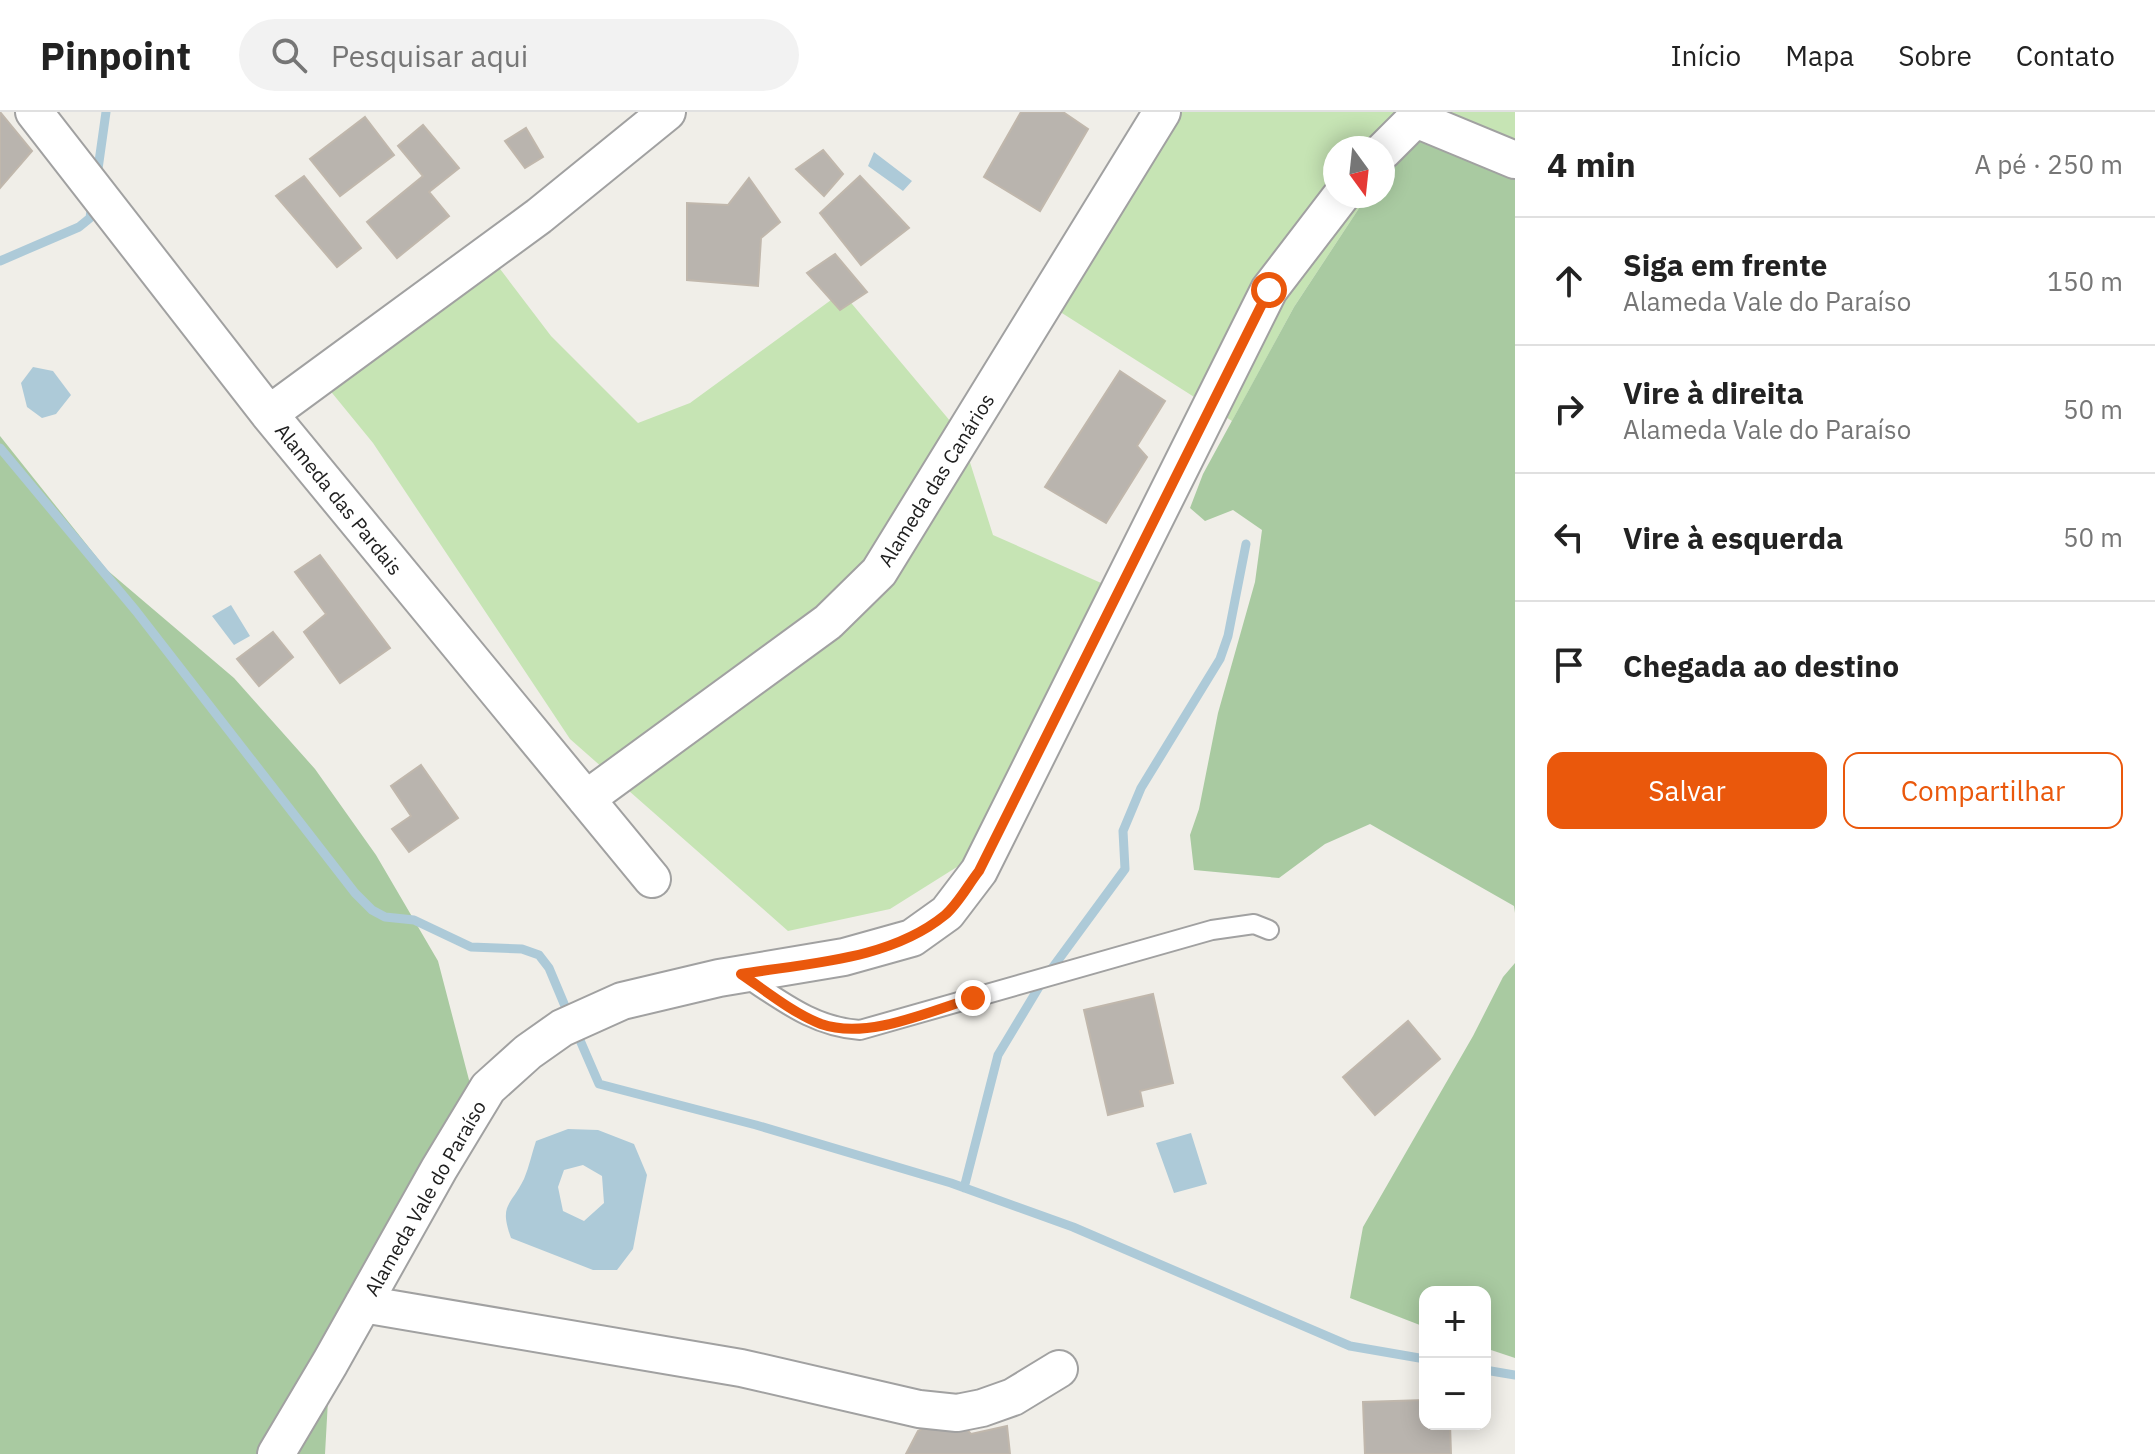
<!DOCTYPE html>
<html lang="pt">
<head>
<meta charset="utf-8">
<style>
	:root { --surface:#fff; --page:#f2f2f2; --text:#222; --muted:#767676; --line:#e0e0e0; --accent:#ea580c }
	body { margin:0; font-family:"IBM Plex Sans",sans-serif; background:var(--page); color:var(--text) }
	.controls { position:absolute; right:24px; bottom:24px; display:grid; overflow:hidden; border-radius:16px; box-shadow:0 4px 20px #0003 }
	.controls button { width:72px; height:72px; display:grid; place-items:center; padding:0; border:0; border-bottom:2px solid var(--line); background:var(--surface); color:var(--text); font:40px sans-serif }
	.compass { position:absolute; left:1323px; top:24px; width:72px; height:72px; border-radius:50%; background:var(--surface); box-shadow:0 4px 20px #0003; rotate:165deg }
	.stop { position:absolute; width:24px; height:24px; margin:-18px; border:6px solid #ea580c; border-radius:50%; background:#fff }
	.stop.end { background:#ea580c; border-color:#fff; box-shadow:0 2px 8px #0008 }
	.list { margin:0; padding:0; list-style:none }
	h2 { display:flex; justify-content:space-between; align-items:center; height:104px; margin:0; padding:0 32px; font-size:34px }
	h2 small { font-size:26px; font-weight:400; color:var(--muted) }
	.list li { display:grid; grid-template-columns:52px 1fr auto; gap:24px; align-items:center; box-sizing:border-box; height:128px; padding:0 32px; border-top:2px solid var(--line) }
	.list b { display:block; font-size:30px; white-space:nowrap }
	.list p { margin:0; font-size:26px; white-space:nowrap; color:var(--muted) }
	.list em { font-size:26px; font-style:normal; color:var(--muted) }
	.actions { display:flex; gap:16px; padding:24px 32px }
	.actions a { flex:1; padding:18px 0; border:2px solid var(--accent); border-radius:16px; text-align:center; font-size:28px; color:var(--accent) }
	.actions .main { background:var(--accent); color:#fff }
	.icon { flex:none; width:44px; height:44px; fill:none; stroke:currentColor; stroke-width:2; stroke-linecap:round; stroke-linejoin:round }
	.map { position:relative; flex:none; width:1515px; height:1342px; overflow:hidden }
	header { display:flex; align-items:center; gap:48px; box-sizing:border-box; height:112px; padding:0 40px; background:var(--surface); border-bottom:2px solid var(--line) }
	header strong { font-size:38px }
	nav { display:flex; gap:44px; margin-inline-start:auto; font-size:28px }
	.search { width:560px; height:72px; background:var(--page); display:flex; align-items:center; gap:20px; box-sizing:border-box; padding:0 28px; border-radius:44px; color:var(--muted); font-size:30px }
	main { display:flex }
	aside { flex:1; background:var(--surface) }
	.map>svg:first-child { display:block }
	.grass { fill:#c6e4b4 }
	.forest { fill:#a9caa1 }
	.water { fill:#adcad8; fill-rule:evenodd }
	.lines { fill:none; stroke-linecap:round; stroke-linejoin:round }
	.stream { stroke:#adcad8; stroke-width:9 }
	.building { fill:#b9b4ae; stroke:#c0b7ac; stroke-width:2 }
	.lane-casing { stroke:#a1a1a1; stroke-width:22 }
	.street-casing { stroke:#a1a1a1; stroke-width:40 }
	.lane { stroke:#fff; stroke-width:18 }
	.street { stroke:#fff; stroke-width:36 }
	.route { stroke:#ea580c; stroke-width:10 }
	.labels { text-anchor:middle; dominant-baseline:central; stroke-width:8; stroke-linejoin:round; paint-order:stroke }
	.street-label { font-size:20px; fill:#202020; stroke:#fff }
</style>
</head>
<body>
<header>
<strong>Pinpoint</strong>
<div class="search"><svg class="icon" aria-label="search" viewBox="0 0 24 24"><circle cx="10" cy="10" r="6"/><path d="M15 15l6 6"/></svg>Pesquisar aqui</div>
<nav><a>Início</a><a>Mapa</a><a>Sobre</a><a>Contato</a></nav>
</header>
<main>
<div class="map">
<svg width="1515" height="1342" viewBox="0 0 1515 1342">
	<rect width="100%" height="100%" fill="#f0eee8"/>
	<path class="grass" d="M1182 0H1515V33L1430 8 1383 61V36H1335V84H1367L1294 195 1232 309 1054 196Z
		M494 149 551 224 638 311 690 291 842 180 961 322 993 423 1126 482 976 743 890 797 788 819 570 627 373 331 310 254Z"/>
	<path class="forest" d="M1430 8 1515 33V801L1514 794 1370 712 1325 732 1279 766 1194 758 1190 723 1199 697 1218 601 1255 470 1262 418 1233 398 1205 409 1190 396 1203 362 1294 195 1367 84H1383V61Z
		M0 324 107 458 234 566 315 657 376 743 438 849 474 987 329 1270 325 1342H0Z
		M1515 851V1246L1485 1236V1180H1425V1215L1350 1186 1363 1115 1473 924 1503 865Z"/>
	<path class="water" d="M874 40 912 69 903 79 868 54Z
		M33 255 53 259 71 283 56 302 42 306 27 295 21 271Z
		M231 493 250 524 234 533 212 504Z
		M568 1017 598 1018 634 1032 647 1063 633 1137 617 1158H593L511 1126C499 1092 510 1095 524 1067 529 1055 532 1041 536 1029ZM583 1053 602 1064 604 1091 584 1109 563 1099 558 1075 564 1058Z
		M1191 1021 1207 1072 1174 1081 1156 1031Z"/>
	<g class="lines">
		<path class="stream" d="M97 64 106 0
			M0 149 79 115 90 106 92 90
			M0 336 136 499 355 781 372 798 385 805 414 808 471 835 522 837 539 843 549 856 570 906
			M576 919 599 972 756 1013 951 1071 1073 1115 1350 1234 1425 1247
			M964 1076 998 943 1042 870 1125 757 1123 719 1141 676 1220 547 1228 524 1246 432
			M1485 1258 1515 1263"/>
	</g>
	<path class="building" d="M0 0 32 39 0 76Z
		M1021 0H1063L1088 17 1040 99 984 65Z
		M365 5 394 43 340 84 310 47Z
		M423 13 459 56 429 80 449 104 397 146 367 110 423 64 398 34Z
		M526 16 543 45 525 56 505 29Z
		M823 38 843 62 824 84 796 57Z
		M304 64 361 136 337 155 276 84Z
		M860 64 909 116 861 153 820 101Z
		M749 66 780 110 761 126 758 174 687 168V91L728 93Z
		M835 142 867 180 840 198 807 161Z
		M1120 259 1165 289 1137 334 1147 345 1106 411 1045 375Z
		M320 443 390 536 340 571 304 520 326 502 295 460Z
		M273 520 293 545 259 574 237 547Z
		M421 653 458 706 409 740 392 717 411 704 391 674Z
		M1153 882 1173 971 1140 979 1143 994 1108 1003 1084 898Z
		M1408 909 1440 947 1375 1003 1343 965Z
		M1425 1288V1312H1450L1451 1342H1365L1363 1290Z
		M943 1307 960 1310 971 1322 1007 1314 1010 1342H906L918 1319Z"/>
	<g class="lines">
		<g class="lane-casing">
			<path id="lane" d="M745 865C782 889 814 915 860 918L1212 818 1254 812 1269 818"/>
		</g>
		<g class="street-casing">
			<path id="street" d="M34 0 269 302 652 767
				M1416 7 1515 48
				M1383 39 1422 0
				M269 302 539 104 667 0
				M586 687 828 510 879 460 1162 0
				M363 1192 741 1256 919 1297 957 1301 982 1296 1013 1285 1059 1257
				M276 1342 330 1251 439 1057 488 976 528 940 562 916 622 889 719 866 844 845 912 826 947 801 979 759 1269 178 1341 84"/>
		</g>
		<use href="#lane" class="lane"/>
		<use href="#street" class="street"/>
	</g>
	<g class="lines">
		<path class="route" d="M973 886C928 900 867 928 821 912 793 901 766 879 741 862 809 851 890 848 945 803 958 792 968 773 979 759L1269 178"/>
	</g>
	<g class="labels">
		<g class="street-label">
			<text transform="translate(936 368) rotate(-58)">Alameda das Canários</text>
			<text transform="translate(339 387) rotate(51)">Alameda das Pardais</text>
			<text transform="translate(425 1086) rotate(-60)">Alameda Vale do Paraíso</text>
		</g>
	</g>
</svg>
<div class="controls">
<button>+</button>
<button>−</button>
</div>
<svg class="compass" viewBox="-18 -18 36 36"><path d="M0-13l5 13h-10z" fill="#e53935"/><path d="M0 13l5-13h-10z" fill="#767676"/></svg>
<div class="stop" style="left:1269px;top:178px"></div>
<div class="stop end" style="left:973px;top:886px"></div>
</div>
<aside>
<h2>4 min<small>A pé · 250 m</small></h2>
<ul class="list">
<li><svg class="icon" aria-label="ahead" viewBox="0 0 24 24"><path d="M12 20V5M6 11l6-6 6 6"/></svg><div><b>Siga em frente</b><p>Alameda Vale do Paraíso</p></div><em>150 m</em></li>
<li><svg class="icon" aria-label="right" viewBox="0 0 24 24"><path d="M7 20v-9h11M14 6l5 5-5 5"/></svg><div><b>Vire à direita</b><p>Alameda Vale do Paraíso</p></div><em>50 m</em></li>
<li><svg class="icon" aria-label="left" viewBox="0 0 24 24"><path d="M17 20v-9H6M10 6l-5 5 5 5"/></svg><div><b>Vire à esquerda</b></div><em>50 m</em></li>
<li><svg class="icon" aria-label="arrive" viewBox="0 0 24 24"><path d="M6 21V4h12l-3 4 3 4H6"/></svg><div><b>Chegada ao destino</b></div></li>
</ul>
<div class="actions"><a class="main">Salvar</a><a>Compartilhar</a></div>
</aside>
</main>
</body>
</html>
